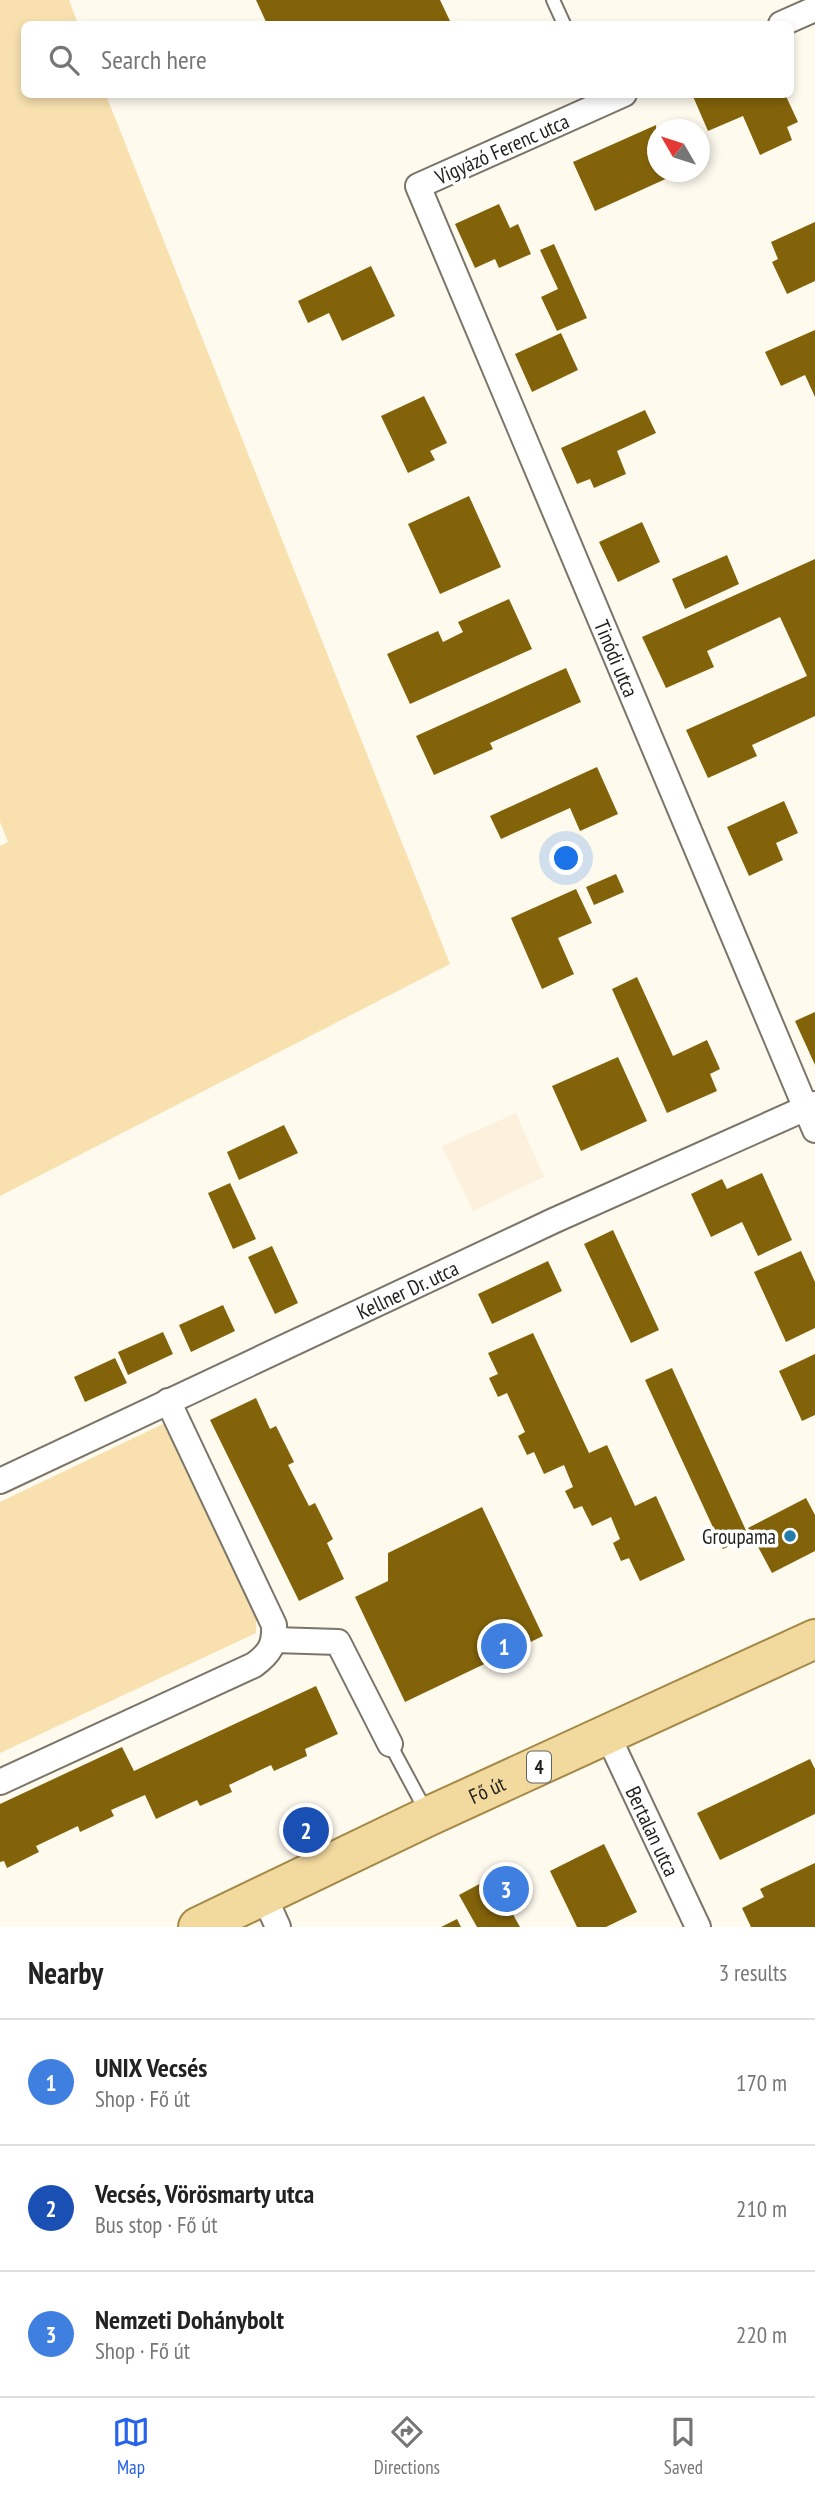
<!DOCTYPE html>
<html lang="en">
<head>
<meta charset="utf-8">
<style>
	:root { --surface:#fff; --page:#f6f6f6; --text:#222; --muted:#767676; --line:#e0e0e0; --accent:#2563eb }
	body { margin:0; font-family:"PT Sans Narrow",sans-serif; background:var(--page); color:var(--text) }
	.compass { position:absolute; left:647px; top:119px; width:63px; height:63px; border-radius:50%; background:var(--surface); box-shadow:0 4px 10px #0003; rotate:309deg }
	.you { position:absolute; left:567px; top:859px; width:24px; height:24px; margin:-18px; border:5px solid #fff; border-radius:50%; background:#1a73e8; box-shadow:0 0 0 10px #1a73e833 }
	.badge { display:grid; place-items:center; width:46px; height:46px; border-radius:50%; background:var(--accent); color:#fff; font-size:23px; font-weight:700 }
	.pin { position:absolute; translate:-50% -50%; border:4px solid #fff; box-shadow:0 2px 7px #0006 }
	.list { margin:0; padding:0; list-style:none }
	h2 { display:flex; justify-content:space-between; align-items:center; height:91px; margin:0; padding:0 28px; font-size:30px }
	h2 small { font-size:23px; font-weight:400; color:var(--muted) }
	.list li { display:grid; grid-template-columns:46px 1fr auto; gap:21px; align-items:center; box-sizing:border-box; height:126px; padding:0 28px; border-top:2px solid var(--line) }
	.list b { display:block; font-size:26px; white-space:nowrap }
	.list p { margin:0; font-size:23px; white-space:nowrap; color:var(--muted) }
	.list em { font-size:23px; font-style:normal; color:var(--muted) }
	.icon { flex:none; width:38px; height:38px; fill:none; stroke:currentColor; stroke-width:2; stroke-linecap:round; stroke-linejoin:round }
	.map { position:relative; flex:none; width:815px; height:1927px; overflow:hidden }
	.search { position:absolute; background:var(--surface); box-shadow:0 4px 10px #0003; left:21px; right:21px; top:21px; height:77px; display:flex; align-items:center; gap:18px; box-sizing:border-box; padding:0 24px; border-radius:10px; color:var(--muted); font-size:26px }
	.sheet { height:469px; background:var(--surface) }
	nav { display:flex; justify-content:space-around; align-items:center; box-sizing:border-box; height:98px; border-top:2px solid var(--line); background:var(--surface); font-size:19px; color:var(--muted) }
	nav a { display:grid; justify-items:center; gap:4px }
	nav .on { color:var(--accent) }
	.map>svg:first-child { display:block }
	.built { fill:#fbf1dc }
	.green { fill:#f8e1af }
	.building { fill:#82630a }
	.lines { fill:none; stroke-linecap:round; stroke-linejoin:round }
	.lane-casing { stroke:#7a7568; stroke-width:16 }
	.street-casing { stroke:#7a7568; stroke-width:28 }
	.primary-casing { stroke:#a48846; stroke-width:42 }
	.lane { stroke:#fff; stroke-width:12 }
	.street { stroke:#fff; stroke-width:24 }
	.primary { stroke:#f2d99e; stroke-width:38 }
	.poi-dot { fill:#227dab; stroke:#fff; stroke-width:2.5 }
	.labels { text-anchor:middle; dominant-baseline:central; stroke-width:7; stroke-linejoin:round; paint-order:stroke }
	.shield { fill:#fff; stroke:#64625f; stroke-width:2 }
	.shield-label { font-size:19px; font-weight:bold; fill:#211f1a }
	.street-label { font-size:21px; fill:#211f1a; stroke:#fff }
	.poi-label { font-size:21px; fill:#211f1a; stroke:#fff; text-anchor:end }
</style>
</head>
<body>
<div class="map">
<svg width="815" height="1927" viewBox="0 0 815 1927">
	<rect width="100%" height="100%" fill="#fffaee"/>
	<path class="built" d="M516 1113 544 1177 473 1211 442 1146Z"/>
	<path class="green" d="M0 0H69L78 24H24V94L106 95 450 964 0 1196V846L8 842 0 822Z
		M165 1423 256 1613V1633L0 1753V1502Z"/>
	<path class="building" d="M256 0H440L450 21 442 24H267Z
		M692 94H785L798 122 787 127 792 140 760 155 743 116 708 131Z
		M656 125 658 172H681L595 211 573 162Z
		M499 204 510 228 518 224 531 254 499 268 495 259 475 268 455 224Z
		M815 222V281L787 294 772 262 778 259 771 242Z
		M554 244 587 318 557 331 541 297 558 289 540 250Z
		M371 266 395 316 342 341 329 313 308 323 298 301Z
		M815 330V397L805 375 781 386 765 352Z
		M561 333 578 370 532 392 515 354Z
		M424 396 447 443 430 451 435 460 408 473 381 416Z
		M645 410 656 433 617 451 626 474 594 488 590 479 577 484 561 448Z
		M469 496 501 567 440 594 408 524Z
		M642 522 660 562 618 582 599 542Z
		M727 555 739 584 685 609 672 579Z
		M815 559V716L752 745 757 756 708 778 686 730 807 676 780 617 707 651 714 667 666 688 642 637Z
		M509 599 532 649 410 704 387 654 438 631 443 642 463 632 458 622Z
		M566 668 581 702 490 743 493 749 434 775 416 736Z
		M597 767 618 814 580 831 570 808 501 839 490 816Z
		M784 801 798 833 776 843 783 860 749 876 727 827Z
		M616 874 624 892 594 905 586 887Z
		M576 889 592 923 558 938 574 974 542 989 511 918Z
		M637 977 673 1056 707 1040 720 1069 710 1074 717 1091 667 1113 612 989Z
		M815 1012V1065L795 1021Z
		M618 1057 647 1121 581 1151 552 1086Z
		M284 1125 298 1153 239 1180 227 1152Z
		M762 1173 792 1240 758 1256 742 1222 711 1237 691 1194 722 1179 727 1189Z
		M230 1183 256 1239 233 1249 208 1193Z
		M613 1230 659 1330 631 1343 584 1244Z
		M272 1246 298 1303 275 1314 248 1257Z
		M801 1251 815 1282V1328L786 1342 754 1272Z
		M548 1261 562 1291 492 1324 478 1294Z
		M223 1305 235 1331 191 1352 179 1325Z
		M163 1332 173 1354 128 1375 118 1352Z
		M533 1333 589 1453 607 1445 635 1506 656 1496 685 1560 640 1581 629 1558 621 1561 613 1543 620 1539 611 1517 592 1526 582 1506 574 1509 565 1491 573 1487 564 1465 544 1474 534 1452 527 1455 518 1436 525 1432 507 1393 498 1397 489 1378 498 1374 488 1353Z
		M815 1354V1415L802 1421 779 1371Z
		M115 1358 127 1383 85 1402 74 1377Z
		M672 1368 749 1537 723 1549 645 1380Z
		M256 1398 270 1429 276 1426 294 1462 288 1465 309 1506 315 1503 333 1539 327 1543 344 1579 299 1601 210 1420Z
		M806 1498 815 1515V1551L772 1573 748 1528Z
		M482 1507 543 1636 405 1702 355 1597 388 1581V1553Z
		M316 1686 338 1734 305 1749 307 1756 274 1771 271 1765 229 1785 232 1792 200 1806 197 1800 156 1819 145 1795 111 1810 114 1816 80 1832 78 1826 36 1846 39 1852 7 1868 4 1861 0 1862V1804L122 1747 134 1771Z
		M810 1759 815 1769V1814L720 1860 697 1813Z
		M604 1844 637 1912 606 1927H577L550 1871Z
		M815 1863V1927H751L742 1908 764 1897 760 1889Z
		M509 1868 527 1900 510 1909 520 1927H477L459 1895Z
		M457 1919 461 1927H441Z"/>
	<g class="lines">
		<g class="lane-casing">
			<path id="lane" d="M553 0 564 24
				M390 1744 427 1813"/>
		</g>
		<g class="street-casing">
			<g id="street">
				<path d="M781 24 815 9"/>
				<path id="s1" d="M624 94 418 186 815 1130"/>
				<path id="s2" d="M0 1481 553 1221 815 1104"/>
				<path d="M275 1640 338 1642 390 1744"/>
				<path id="s3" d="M608 1736 698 1927"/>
				<path d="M0 1782 254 1665C270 1653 275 1645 274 1625L168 1401"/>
				<path d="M264 1896 278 1927"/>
			</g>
		</g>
		<g class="primary-casing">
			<g id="primary">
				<path id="s4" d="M198 1927 429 1816 815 1639"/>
			</g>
		</g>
		<use href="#lane" class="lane"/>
		<use href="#street" class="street"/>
		<use href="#primary" class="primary"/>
	</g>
	<circle class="poi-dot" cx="790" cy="1536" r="7"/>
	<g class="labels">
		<rect class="shield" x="527" y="1751.5" width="24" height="31" rx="5"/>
		<g class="shield-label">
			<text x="539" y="1767">4</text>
		</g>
		<g class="street-label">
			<text transform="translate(502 149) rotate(-24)">Vigyázó Ferenc utca</text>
			<text stroke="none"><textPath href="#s1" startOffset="738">Tinódi utca</textPath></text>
			<text stroke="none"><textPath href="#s2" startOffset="450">Kellner Dr. utca</textPath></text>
			<text stroke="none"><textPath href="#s4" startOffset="320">Fő út</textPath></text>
			<text stroke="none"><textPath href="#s3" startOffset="105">Bertalan utca</textPath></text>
		</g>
		<g class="poi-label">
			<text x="776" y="1536">Groupama</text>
		</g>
	</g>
</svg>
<svg class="compass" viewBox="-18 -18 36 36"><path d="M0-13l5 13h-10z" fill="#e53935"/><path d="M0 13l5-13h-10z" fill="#767676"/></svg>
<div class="you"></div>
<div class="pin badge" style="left:504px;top:1646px;background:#3f7fe0">1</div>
<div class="pin badge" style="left:306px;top:1830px;background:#1a4fb4">2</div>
<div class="pin badge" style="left:506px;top:1889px;background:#3f7fe0">3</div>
<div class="search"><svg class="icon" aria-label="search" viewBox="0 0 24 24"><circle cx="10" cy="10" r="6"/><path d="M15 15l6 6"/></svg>Search here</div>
</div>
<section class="sheet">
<h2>Nearby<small>3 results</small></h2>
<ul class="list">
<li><span class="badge" style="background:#3f7fe0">1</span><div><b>UNIX Vecsés</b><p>Shop · Fő út</p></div><em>170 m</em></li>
<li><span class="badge" style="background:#1a4fb4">2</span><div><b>Vecsés, Vörösmarty utca</b><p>Bus stop · Fő út</p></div><em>210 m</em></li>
<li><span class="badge" style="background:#3f7fe0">3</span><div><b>Nemzeti Dohánybolt</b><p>Shop · Fő út</p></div><em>220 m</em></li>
</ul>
</section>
<nav>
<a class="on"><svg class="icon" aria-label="map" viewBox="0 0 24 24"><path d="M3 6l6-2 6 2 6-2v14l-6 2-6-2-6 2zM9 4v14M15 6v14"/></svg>Map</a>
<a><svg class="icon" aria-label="directions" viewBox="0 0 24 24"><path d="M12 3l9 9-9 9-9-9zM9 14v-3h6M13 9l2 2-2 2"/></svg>Directions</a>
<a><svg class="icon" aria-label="saved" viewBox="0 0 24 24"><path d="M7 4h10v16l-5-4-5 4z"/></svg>Saved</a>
</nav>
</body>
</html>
